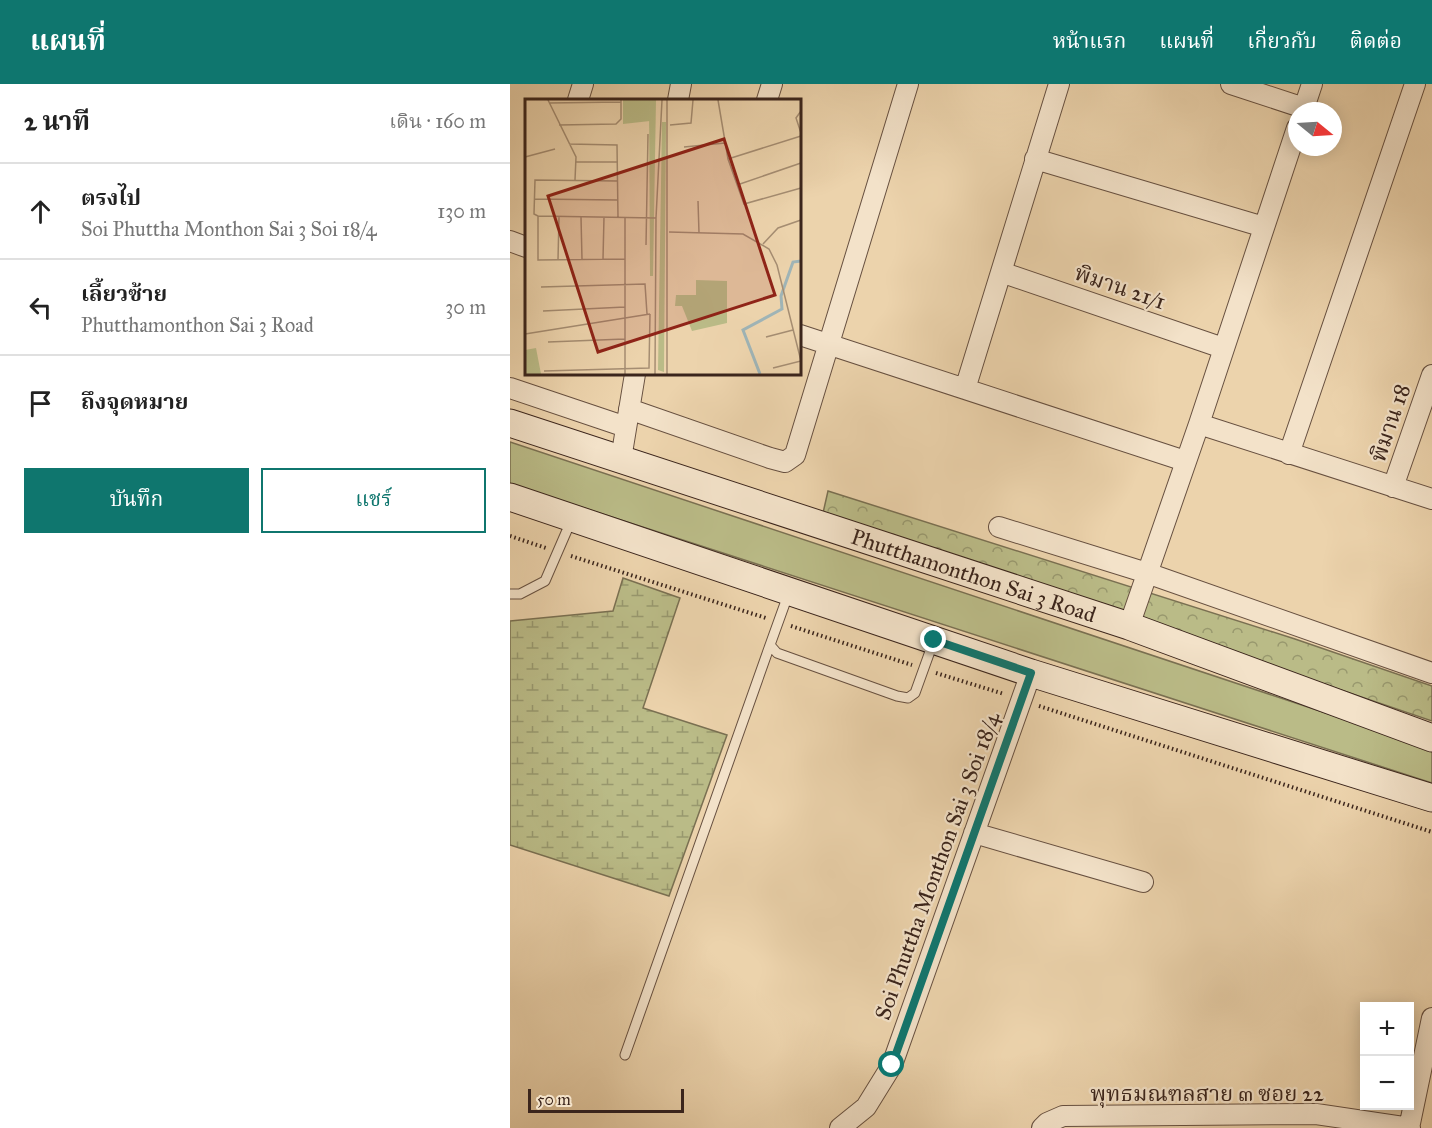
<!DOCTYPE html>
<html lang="th">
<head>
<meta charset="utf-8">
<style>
	:root { --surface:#fff; --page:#f6f6f6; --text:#222; --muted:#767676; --line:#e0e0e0; --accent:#0f766e }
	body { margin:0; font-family:"IM FELL Great Primer","Noto Serif Thai",serif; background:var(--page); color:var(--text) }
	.controls { position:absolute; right:18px; bottom:18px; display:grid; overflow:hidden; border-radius:0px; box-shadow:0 3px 15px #0003 }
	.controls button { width:54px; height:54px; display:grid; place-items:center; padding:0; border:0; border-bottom:2px solid var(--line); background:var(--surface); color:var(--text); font:30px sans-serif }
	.compass { position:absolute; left:778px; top:18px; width:54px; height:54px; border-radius:50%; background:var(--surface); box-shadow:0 3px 15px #0003; rotate:108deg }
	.scale { position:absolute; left:18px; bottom:15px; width:156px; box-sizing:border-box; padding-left:6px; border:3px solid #3b251c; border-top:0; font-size:16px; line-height:21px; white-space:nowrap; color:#3b251c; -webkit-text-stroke:4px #f3e2c9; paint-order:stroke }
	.stop { position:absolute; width:18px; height:18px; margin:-14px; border:4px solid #0f766e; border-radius:50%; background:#fff }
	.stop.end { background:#0f766e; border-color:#fff; box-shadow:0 2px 6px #0008 }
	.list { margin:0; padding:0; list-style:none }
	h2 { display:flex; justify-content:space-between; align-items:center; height:78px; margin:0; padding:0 24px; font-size:26px }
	h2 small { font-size:20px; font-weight:400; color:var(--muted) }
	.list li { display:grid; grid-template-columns:39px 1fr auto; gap:18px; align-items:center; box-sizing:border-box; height:96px; padding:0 24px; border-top:2px solid var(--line) }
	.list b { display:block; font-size:22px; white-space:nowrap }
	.list p { margin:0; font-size:20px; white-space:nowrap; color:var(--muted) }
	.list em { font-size:20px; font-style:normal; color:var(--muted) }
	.actions { display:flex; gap:12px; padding:18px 24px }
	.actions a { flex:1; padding:14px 0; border:2px solid var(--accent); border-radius:0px; text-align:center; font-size:21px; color:var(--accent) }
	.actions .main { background:var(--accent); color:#fff }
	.icon { flex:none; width:33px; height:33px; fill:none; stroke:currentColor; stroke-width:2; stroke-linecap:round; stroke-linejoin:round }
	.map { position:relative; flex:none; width:922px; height:1044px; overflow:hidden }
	header { display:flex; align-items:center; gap:36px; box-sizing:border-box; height:84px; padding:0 30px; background:var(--accent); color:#fff }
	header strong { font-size:28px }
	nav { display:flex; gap:33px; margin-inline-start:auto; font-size:21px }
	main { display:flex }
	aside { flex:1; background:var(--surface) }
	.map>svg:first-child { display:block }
	.green { fill:#babb87; stroke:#7a7052; stroke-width:1.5 }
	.forest { fill:url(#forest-crowns); stroke:#7a7052; stroke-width:1.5 }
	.wetland { fill:url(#wetland-marsh); stroke:#7a7052; stroke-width:1.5 }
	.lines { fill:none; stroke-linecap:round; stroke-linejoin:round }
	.service-casing { stroke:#675040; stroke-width:11 }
	.minor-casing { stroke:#675040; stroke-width:22 }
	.secondary-casing { stroke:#3b251c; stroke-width:29 }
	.path { stroke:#3b251c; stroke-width:4; stroke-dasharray:1.5 3; stroke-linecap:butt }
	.service { stroke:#f3e2c9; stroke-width:9 }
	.minor { stroke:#f3e2c9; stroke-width:20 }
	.secondary { stroke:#f3e2c9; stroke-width:27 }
	.route { stroke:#0f766e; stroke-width:8 }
	.labels { text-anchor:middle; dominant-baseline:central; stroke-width:4.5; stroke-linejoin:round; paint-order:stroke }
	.street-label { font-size:22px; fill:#3b251c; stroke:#f3e2c9 }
	.inset-river { fill:none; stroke:#9fb4b6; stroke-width:3 }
	.inset-road { fill:none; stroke:#a58d72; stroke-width:1.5 }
	.view { fill:#8f2418; fill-opacity:0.15; stroke:#8f2418; stroke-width:3 }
	.inset-edge { fill:none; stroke:#3b251c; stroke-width:3 }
</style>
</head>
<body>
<header>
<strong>แผนที่</strong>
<nav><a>หน้าแรก</a><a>แผนที่</a><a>เกี่ยวกับ</a><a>ติดต่อ</a></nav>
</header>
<main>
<aside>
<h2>2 นาที<small>เดิน · 160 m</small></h2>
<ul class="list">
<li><svg class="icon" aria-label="ahead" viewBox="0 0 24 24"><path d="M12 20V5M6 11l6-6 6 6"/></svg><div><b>ตรงไป</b><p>Soi Phuttha Monthon Sai 3 Soi 18/4</p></div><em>130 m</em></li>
<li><svg class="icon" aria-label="left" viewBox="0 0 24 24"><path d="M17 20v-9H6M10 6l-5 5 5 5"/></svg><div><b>เลี้ยวซ้าย</b><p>Phutthamonthon Sai 3 Road</p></div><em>30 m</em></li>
<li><svg class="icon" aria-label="arrive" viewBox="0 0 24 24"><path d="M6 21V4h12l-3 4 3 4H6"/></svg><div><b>ถึงจุดหมาย</b></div></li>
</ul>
<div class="actions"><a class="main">บันทึก</a><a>แชร์</a></div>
</aside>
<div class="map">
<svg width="922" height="1044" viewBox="0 0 922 1044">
	<defs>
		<pattern id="forest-crowns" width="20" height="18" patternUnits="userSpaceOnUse" patternTransform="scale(1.5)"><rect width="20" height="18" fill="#babb87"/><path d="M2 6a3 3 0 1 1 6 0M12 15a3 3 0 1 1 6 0" fill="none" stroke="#98986e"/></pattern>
		<pattern id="wetland-marsh" width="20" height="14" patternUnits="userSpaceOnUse" patternTransform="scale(1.5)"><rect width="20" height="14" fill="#babb87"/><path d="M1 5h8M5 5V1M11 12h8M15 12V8" fill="none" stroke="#98986e"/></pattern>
	</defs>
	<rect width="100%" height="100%" fill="#ecd3ac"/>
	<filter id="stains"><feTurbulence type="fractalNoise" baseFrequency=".00333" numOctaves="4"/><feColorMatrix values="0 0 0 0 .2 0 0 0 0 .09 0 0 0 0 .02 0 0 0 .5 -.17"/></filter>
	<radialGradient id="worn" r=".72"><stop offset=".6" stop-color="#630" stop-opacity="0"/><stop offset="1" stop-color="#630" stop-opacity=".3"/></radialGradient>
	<path class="green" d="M0 358 885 652 922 666V699L0 400Z"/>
	<path class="forest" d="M318 407 785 555 922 602V637L313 429Z"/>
	<path class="wetland" d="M113 494 170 514 133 624 217 651 159 812 0 761V537L103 527Z"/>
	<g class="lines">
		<g class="service-casing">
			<path id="service" d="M0 510H10L35 497 61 437
				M278 511 260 561 267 569 387 612 398 614 405 609 423 559
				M115 971 260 561"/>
		</g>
		<g class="minor-casing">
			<path id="minor" d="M721 0 794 24
				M68 16 73 0
				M168 16 171 0
				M257 16 262 0
				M793 27 802 0
				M525 75 754 143
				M0 157 16 163
				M491 188 713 264
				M290 251 675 377
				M0 304 116 343
				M455 305 549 0
				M119 325 260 374 275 378 285 371 398 0
				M689 340 922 415
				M779 370 905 0
				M111 375 125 290
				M883 403 922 291
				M489 443 637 489 922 589
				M619 542 689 340 787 44
				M464 749 633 798
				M330 1044 356 1023 382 981 521 589
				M532 1044 537 1039 553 1032 806 1030 900 1044
				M899 1044 922 934"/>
		</g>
		<g class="secondary-casing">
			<g id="secondary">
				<path id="s1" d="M0 339 619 542 922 654"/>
				<path d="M0 413 521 589 922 714"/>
			</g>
		</g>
		<path class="path" d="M0 452 36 464
			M61 472 256 534
			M281 542 402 581
			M426 589 494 610
			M529 622 922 748"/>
		<use href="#service" class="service"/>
		<use href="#minor" class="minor"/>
		<use href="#secondary" class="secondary"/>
	</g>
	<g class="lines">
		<path class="route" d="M382 981 521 589 424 556"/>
	</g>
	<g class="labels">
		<g class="street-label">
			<text transform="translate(610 203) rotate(19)">พิมาน 21/1</text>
			<text transform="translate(880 339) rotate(-71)">พิมาน 18</text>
			<text stroke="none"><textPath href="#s1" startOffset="488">Phutthamonthon Sai 3 Road</textPath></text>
			<text transform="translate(427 782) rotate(-70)">Soi Phuttha Monthon Sai 3 Soi 18/4</text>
			<text x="697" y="1009">พุทธมณฑลสาย ๓ ซอย 22</text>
		</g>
	</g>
	<g transform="translate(15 15)">
		<rect width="276" height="276" fill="#ecd3ac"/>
		<path d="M137 23H141L139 273 133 271Z" fill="#babb87"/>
		<path d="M124 1H131L128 177H125Z" fill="#babb87"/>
		<path d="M98 1H124L125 22 98 25ZM171 181 202 182V224L167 232 157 207H150L151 196H171ZM11 249 16 275H0V251Z" fill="#babb87"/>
		<path class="inset-river" d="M235 275 218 231 257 210 256 197 268 163 276 162"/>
		<path class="inset-road" d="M23 1 51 58 50 81M142 1V275M193 1 203 60 219 105 276 89M24 4 96 3M276 12 271 19 276 34M34 26 91 25 96 20V1M145 26 166 24 168 1M44 45 92 46 93 118M159 48 200 44M0 58 30 50M203 60 276 37M51 63H93M212 86 276 64M9 100 93 101M173 102 174 134M13 117V161L100 160M13 117 9 115 10 81 93 82M13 117 131 119M56 118 57 160M100 118V275M144 133 218 135 244 150 252 166 276 262 248 269M238 145 253 129 276 121M121 146 123 35M78 160 79 118M33 161 34 118M16 188 120 185 122 215M18 212 100 208M0 235 125 215M241 238 268 231M23 243 100 240M19 272 124 269 125 215M130 275 131 119 137 1"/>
		<path class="view" d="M199 40 250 196 73 253 23 97Z"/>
		<rect width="276" height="276" class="inset-edge"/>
	</g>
	<rect width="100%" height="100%" filter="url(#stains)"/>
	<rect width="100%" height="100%" fill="url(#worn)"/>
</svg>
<div class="controls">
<button>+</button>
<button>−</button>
</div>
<svg class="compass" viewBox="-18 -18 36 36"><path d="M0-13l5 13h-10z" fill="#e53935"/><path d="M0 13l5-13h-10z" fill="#767676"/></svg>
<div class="scale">50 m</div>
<div class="stop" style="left:382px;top:981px"></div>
<div class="stop end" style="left:424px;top:556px"></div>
</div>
</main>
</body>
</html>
